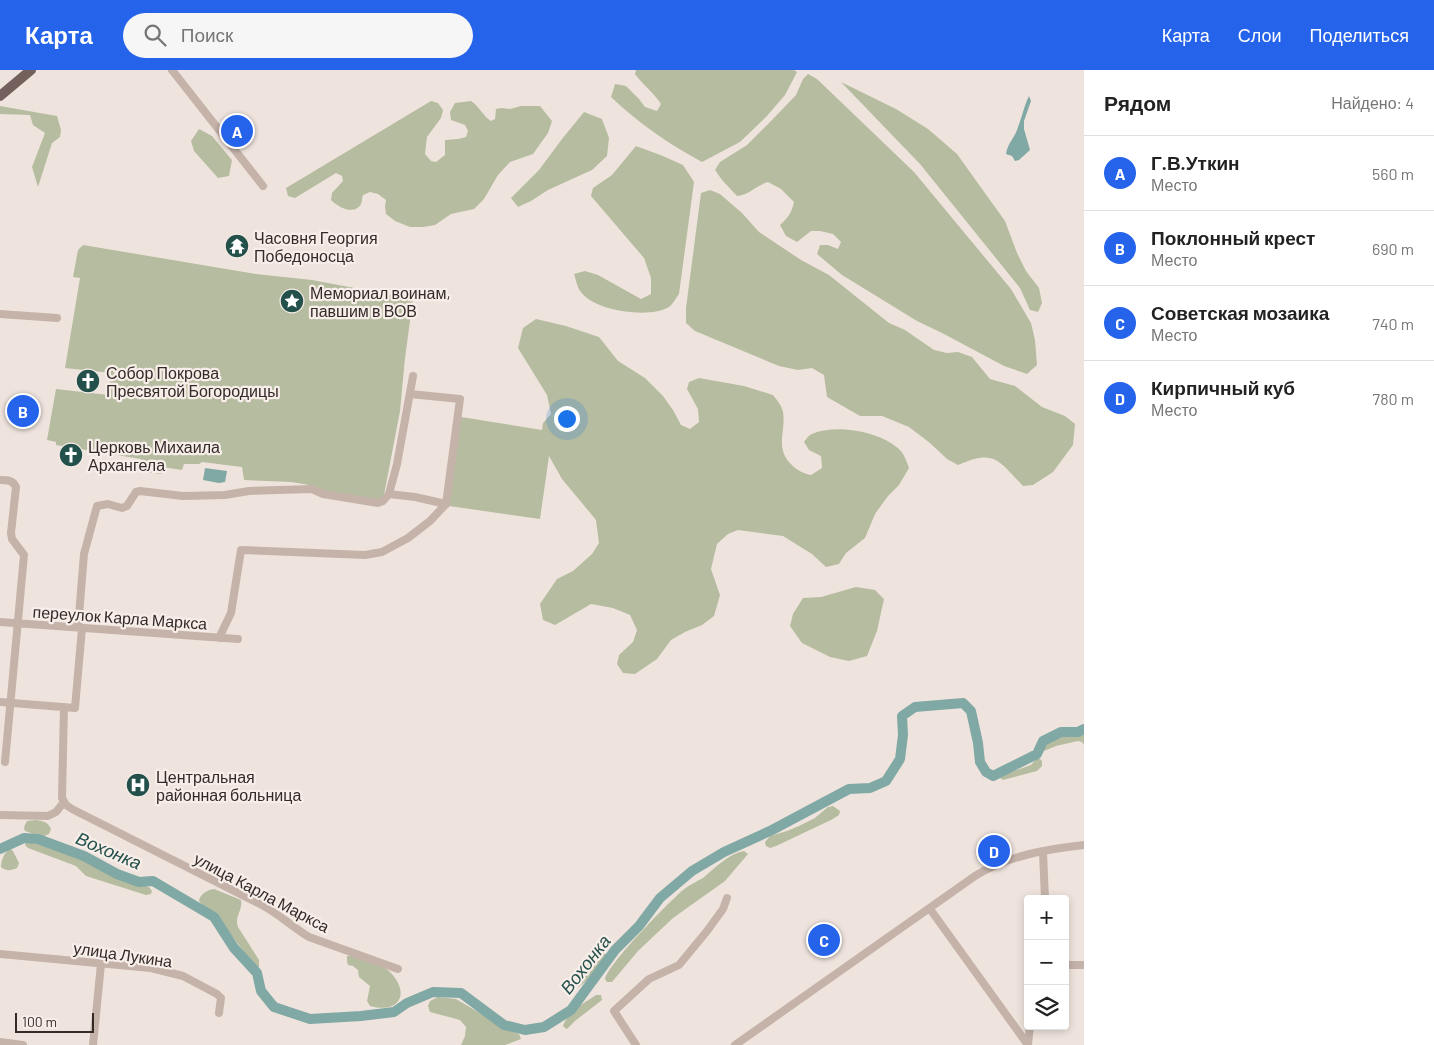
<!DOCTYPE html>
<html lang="ru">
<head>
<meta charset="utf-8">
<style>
	:root { --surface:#fff; --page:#f6f6f6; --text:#222; --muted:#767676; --line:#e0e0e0; --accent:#2563eb }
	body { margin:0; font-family:Barlow,sans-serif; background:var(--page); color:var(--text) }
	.controls { position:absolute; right:15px; bottom:15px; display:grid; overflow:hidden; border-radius:5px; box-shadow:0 2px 8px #0003 }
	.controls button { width:45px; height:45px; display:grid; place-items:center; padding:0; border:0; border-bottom:1px solid var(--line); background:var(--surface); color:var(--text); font:25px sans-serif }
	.scale { position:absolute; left:15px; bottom:12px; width:79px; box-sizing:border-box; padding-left:5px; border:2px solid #342b29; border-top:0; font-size:14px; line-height:18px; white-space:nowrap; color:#342b29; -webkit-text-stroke:4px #f7eee9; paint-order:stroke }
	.you { position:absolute; left:566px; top:348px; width:18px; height:18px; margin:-12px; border:4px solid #fff; border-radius:50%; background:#1a73e8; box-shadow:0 0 0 8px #1a73e833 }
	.badge { display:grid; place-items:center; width:32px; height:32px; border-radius:50%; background:var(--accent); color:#fff; font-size:16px; font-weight:700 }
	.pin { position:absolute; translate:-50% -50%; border:2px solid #fff; box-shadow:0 1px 5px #0006 }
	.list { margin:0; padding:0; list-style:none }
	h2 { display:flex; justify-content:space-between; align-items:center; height:65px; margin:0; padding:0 20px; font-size:21px }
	h2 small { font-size:16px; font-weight:400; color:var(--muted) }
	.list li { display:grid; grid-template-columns:32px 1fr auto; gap:15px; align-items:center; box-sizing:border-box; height:75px; padding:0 20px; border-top:1px solid var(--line) }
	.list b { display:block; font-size:19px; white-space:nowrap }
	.list p { margin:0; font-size:16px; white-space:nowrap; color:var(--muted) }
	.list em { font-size:16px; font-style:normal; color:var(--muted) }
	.icon { flex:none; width:28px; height:28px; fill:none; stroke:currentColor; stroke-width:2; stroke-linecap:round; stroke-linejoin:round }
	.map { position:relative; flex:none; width:1084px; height:975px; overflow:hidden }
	header { display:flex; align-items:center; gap:30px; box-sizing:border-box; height:70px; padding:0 25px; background:var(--accent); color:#fff }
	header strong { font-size:24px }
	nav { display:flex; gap:28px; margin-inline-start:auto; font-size:18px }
	.search { width:350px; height:45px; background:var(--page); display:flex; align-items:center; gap:12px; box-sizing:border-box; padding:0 18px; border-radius:28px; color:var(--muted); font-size:19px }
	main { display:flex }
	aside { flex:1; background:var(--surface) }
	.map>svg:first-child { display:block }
	.green { fill:#b6bc9f }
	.water { fill:#80a8a4 }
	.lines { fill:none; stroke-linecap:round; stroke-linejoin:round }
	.river { stroke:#80a8a4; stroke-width:10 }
	.minor { stroke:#c5b3aa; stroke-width:8 }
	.major { stroke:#74605c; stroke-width:10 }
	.labels { text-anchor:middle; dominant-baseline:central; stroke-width:4.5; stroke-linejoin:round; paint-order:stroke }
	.poi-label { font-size:16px; fill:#342b29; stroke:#f7eee9; text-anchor:start }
	.street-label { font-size:16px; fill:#342b29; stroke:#f7eee9 }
	.water-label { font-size:18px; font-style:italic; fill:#24504c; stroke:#f7eee9 }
</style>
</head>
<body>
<header>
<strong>Карта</strong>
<div class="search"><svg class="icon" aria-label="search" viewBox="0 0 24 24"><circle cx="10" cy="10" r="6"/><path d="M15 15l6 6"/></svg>Поиск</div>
<nav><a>Карта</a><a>Слои</a><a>Поделиться</a></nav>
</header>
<main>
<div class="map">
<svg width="1084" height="975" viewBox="0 0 1084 975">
	<rect width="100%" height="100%" fill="#efe4dd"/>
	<path class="green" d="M636 0H794L797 2 785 25 766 47 740 72 702 92C669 74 638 53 611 27L615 14 626 16 639 29 645 37 657 41 661 34C654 23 643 15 635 4Z
		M808 4 817 9 914 102 1011 219 1031 253 1035 270 1037 295 1027 304 1004 296 944 264 917 251 842 205 817 184 820 175H828L838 179 841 172 833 164 820 161H811L797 172 786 166 780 155C788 148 792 142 794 132L781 119 768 112C755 116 751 124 737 126L722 110 715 100 720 92 747 75 772 50 796 25 803 9Z
		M841 12 896 39 928 59 957 84 1005 151 1017 183 1026 201 1039 218 1042 233 1038 242 1030 240 1020 218 920 94Z
		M431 31 438 33 443 40 441 48 427 67 425 84 431 91 436 92 445 85V70L458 69 466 67 468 61 465 55 451 50 450 42 455 33 471 31C480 37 482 45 491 51L495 49 496 39 501 38 510 39 521 36H540L552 51 548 63 533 84 510 92 498 105 484 129 474 139 451 144 435 155 423 157H410L395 151 386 144 385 136 386 130 378 124 370 122 363 125C362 128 362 131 361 134 354 146 338 137 331 130L332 123 343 111 342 106 336 103 295 128 288 126 286 118Z
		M0 36 57 46 61 60 60 67 52 73 38 117 32 97 45 63 33 55 30 45 0 44Z
		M584 42 602 49 609 68 607 86 592 100 548 120 531 131 518 137 511 128 539 100 562 69Z
		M199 59 212 66 232 90 229 106 218 108 194 81 191 71Z
		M636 76 663 86 683 95 694 112 679 224C676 228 673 234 669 237 650 249 594 241 581 222 577 218 576 209 574 204L585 201 598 205 641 229 651 224V208L644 188 591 126 593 118 612 105Z
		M710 120 720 124 742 143 759 162 801 190 829 205 889 253 905 260 934 280 947 283 958 282 972 287 990 309 1015 316 1042 337 1065 346 1075 354 1073 375 1053 402 1033 415 1023 416C998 390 995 379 958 395L947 389 930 373 909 357 882 346H860L827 327 824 305 812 298 798 300 779 296 695 261 686 253V238L701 123Z
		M83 175 256 204 312 210 413 229 405 288 400 341 384 425 382 428 376 431 327 422 315 416 291 412 244 410 242 397 202 392 199 394H184L182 400 162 397 161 404 140 401 141 389 56 375V372L47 370 56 319 109 325 111 303 65 298 80 208 73 207 78 180Z
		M536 249 566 256 599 267 618 291 645 308 663 326 673 340 681 355 690 359 699 352 698 339 687 319 689 312 699 308 744 316 773 325C777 330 782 336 783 342 786 360 776 375 788 391 795 399 801 403 811 405L822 398 821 386 809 380 804 372C806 369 809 365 812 364 834 354 876 361 895 376 903 381 906 389 909 398L899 415 888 426 875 444 865 468 846 483 839 494 826 497 812 484 783 466 738 460 728 464 717 474 711 499 720 525 714 546 702 555 685 562 671 570 657 589 635 604 623 603 617 594 619 585 633 572 637 560 630 545 613 538 591 534 555 555 543 550 540 534 557 509 573 501 592 484 599 473 596 450 562 409 549 386 540 449 449 436 461 347 542 360 543 353 551 344 547 325 518 278 523 258Z
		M856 517 875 520 884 529 877 561 867 586 849 591 830 587 802 573 790 556 793 544 803 528 821 527Z
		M1084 664V675L1082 672 1078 671 1056 676 1044 681 1042 678C1050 665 1071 667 1084 664Z
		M1038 687 1042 691V696L1037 701 1003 710 1000 708 1002 705 1031 695Z
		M833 736 840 741 839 745 831 750 776 776 770 778 766 776 765 772 770 766 787 761 799 756 815 748 828 737Z
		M36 750C43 751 48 752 51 759L49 764 42 767 25 761C23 757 25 755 27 751Z
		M31 771 37 772 78 786 121 809 149 817 152 821 151 824 146 825 86 806 76 796 28 778 25 775 26 772Z
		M11 779 13 781 19 793 17 798C10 801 6 801 1 797 1 791 4 784 8 780Z
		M744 781 748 784 725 811 673 848 638 881 612 912H607L605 909C609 893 668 833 683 820 689 815 696 812 703 808 715 798 728 784 744 781Z
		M214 819 241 830C243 841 234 846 238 857L259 890V897H255L218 847 205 838 199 831C200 824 207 820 214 819Z
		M604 882 606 885C600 893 587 914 578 917L576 914C580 900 591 888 604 882Z
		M347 886H351C362 890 383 894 391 903 411 925 398 944 370 936L367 931 370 916 359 907 358 900 353 896 348 895 347 891Z
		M596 925H601L602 930 575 951 567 959 565 958 563 956C568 941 584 933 596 925Z
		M438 927 456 929 510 961 519 964 521 969 505 975H461L465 966 466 957 460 950 430 942 428 936 430 931Z"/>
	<path class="water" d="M1029 26 1031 31 1024 51V59L1030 80 1019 90 1015 91 1012 86 1006 84C1008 72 1015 68 1018 57 1022 47 1024 36 1029 26Z
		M205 398 227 401 225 412 219 413 203 410Z"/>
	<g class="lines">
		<path class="river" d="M0 779 24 768 38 769 84 786 117 804 139 812 153 811 214 847 234 878 257 903 261 921 274 937 310 949 361 946 394 942 407 933 433 922 461 923 504 955 525 960 544 957 571 940 615 880 639 856 660 828 692 801 724 782 772 760 849 719 870 718 886 711 900 689 903 665 902 646 915 637 963 633 971 641 978 673 980 692 986 702 993 706 1037 684 1043 671 1061 662H1078L1084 659"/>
		<path class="minor" d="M172 0 263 116
			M0 244 57 248
			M0 410C7 410 13 410 16 417L11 463 12 469 24 485 5 692
			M389 424 415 427 446 434
			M0 552 238 569
			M78 557 84 484 97 436 108 434 122 438 127 436 136 422 140 421 183 426 225 425 249 421 312 419 323 424 378 433 383 431 389 424 397 394 413 306
			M219 568 231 543 241 480 365 485 382 482 408 468 430 451 446 434 460 329 410 324
			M0 632 75 638 82 558
			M64 637 62 728 66 735 72 739 260 834C278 843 292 857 309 867L398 899
			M0 745 48 746 56 742 64 732
			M1043 782 1045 829
			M930 839 1028 975
			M0 884 151 898 183 906 217 924 221 928 219 943
			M1065 895H1084
			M0 972 23 975
			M1028 974 1030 956
			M93 975 101 894
			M636 975 614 941 649 909 679 895 707 861 723 839 727 828
			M735 975 975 806C1007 786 1047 779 1084 775"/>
		<path class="major" d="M0 26 31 0"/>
	</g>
	<defs>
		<g id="temple-disc" transform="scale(1.25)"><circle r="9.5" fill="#24504c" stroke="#f7eee9"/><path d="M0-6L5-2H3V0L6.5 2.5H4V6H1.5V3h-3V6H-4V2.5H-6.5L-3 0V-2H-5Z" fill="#fff"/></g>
		<g id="sight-disc" transform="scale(1.25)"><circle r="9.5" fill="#24504c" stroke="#f7eee9"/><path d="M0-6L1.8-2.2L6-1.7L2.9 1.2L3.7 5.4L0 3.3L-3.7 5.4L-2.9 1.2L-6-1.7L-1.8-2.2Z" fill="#fff"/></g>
		<g id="church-disc" transform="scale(1.25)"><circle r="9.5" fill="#24504c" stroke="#f7eee9"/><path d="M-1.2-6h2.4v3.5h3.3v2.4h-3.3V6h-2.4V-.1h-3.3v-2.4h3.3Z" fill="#fff"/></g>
		<g id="hospital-disc" transform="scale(1.25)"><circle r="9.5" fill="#24504c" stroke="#f7eee9"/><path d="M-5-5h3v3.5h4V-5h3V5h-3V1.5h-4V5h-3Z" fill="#fff"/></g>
	</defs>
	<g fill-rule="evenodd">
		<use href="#temple-disc" x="237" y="176"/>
		<use href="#sight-disc" x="292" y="231"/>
		<use href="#church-disc" x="88" y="311"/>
		<use href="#church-disc" x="71" y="385"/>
		<use href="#hospital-disc" x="138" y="715"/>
	</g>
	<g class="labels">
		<g class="poi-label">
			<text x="254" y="167">Часовня Георгия<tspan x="254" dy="18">Победоносца</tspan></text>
			<text x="310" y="222">Мемориал воинам,<tspan x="310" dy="18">павшим в ВОВ</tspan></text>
			<text x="106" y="302">Собор Покрова<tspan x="106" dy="18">Пресвятой Богородицы</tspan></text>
			<text x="88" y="376">Церковь Михаила<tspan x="88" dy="18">Архангела</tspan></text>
			<text x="156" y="706">Центральная<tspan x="156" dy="18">районная больница</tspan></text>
		</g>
		<g class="street-label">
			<text transform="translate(120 547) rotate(4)">переулок Карла Маркса</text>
			<text transform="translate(262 822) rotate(28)">улица Карла Маркса</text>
			<text transform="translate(123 884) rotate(8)">улица Лукина</text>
		</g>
		<g class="water-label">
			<text transform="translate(109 780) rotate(23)">Вохонка</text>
			<text transform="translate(585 894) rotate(-52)">Вохонка</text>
		</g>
	</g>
</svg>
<div class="controls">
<button>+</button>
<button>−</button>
<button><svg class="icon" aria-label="layers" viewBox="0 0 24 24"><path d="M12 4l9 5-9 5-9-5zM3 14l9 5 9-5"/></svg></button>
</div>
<div class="scale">100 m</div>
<div class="you"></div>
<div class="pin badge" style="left:237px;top:61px">A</div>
<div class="pin badge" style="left:23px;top:341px">B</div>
<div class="pin badge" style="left:824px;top:870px">C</div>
<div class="pin badge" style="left:994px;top:781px">D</div>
</div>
<aside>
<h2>Рядом<small>Найдено: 4</small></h2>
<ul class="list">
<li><span class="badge">A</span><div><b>Г.В.Уткин</b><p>Место</p></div><em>560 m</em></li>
<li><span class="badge">B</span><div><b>Поклонный крест</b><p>Место</p></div><em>690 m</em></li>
<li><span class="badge">C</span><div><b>Советская мозаика</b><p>Место</p></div><em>740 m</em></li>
<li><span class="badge">D</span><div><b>Кирпичный куб</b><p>Место</p></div><em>780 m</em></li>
</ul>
</aside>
</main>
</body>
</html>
